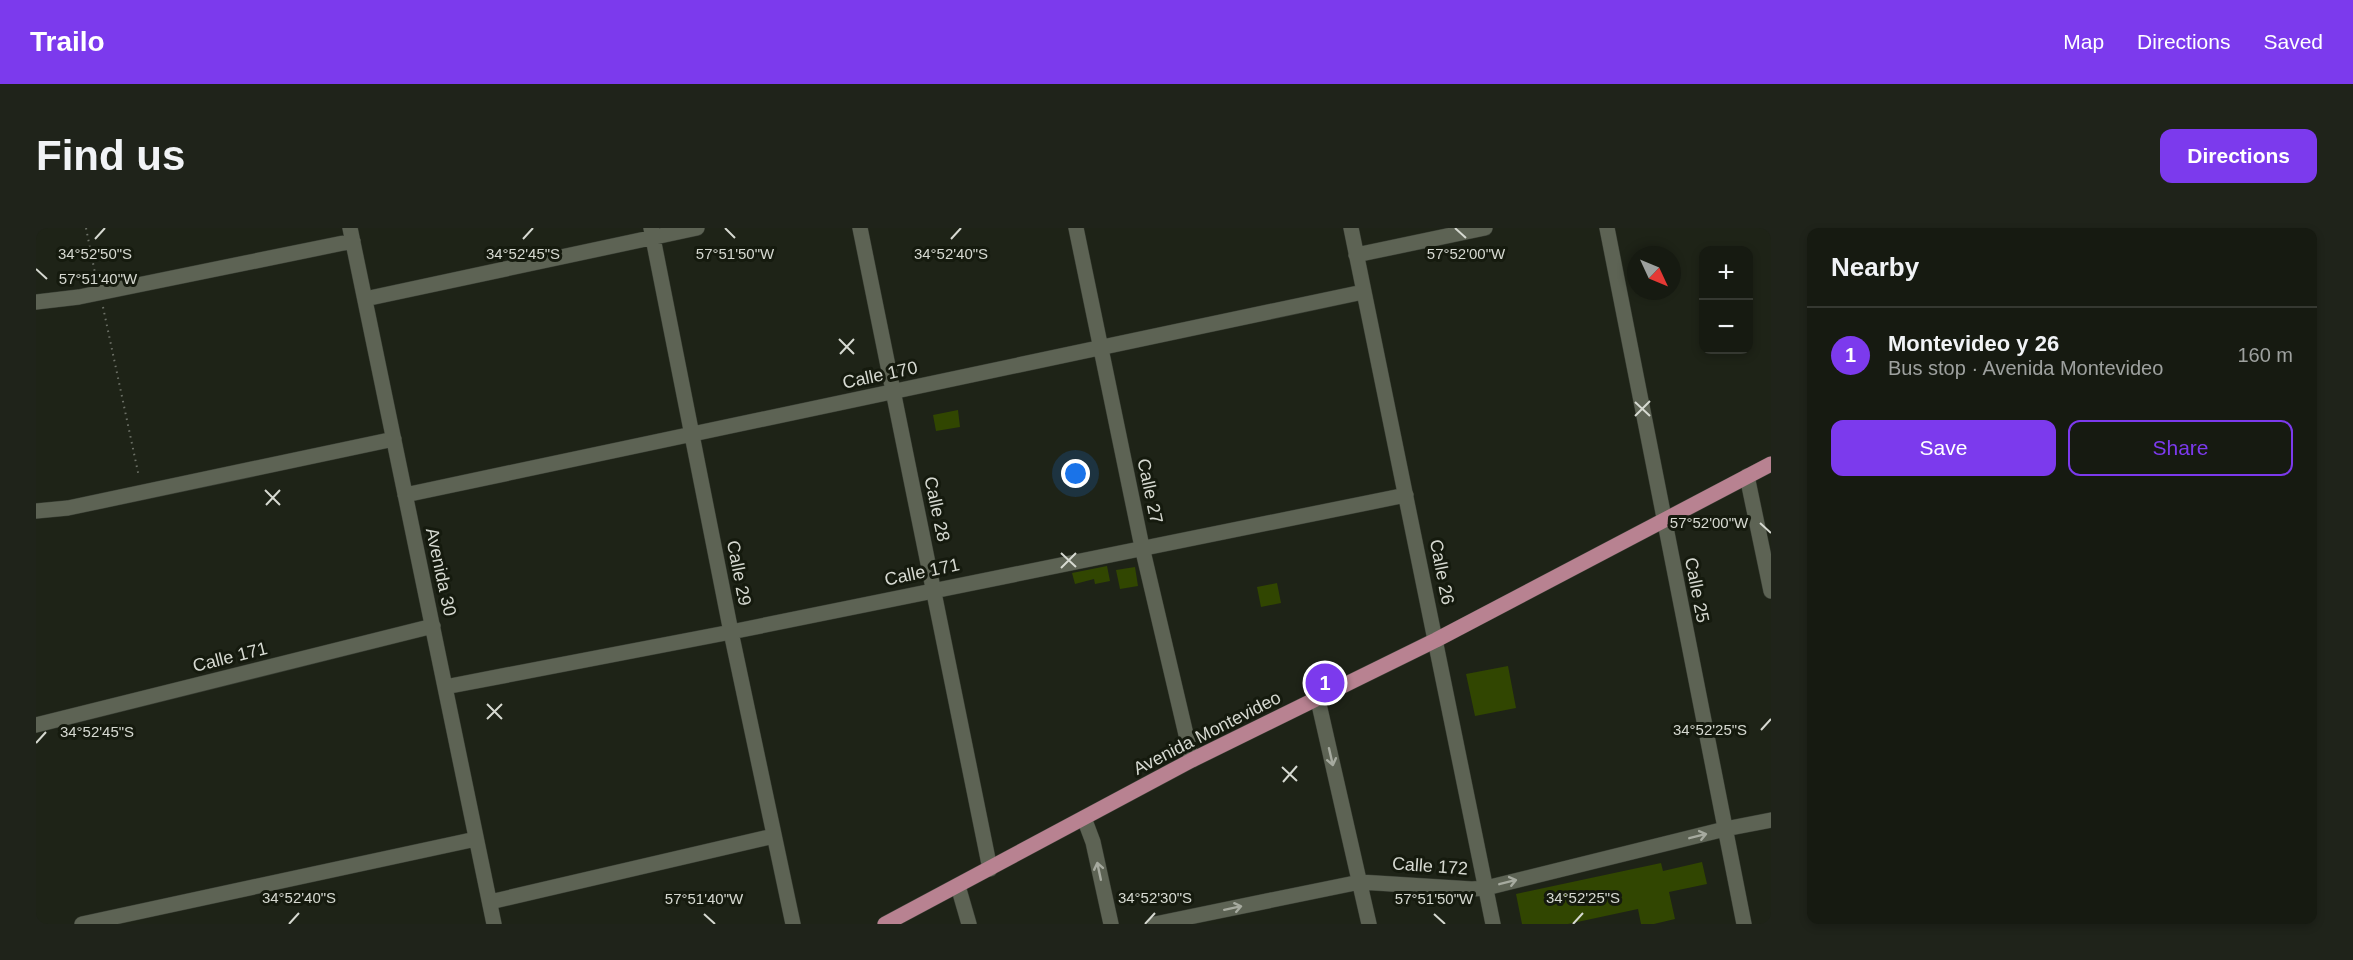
<!DOCTYPE html>
<html lang="en">
<head>
<meta charset="utf-8">
<style>
	:root { --surface:#161a11; --page:#1f231a; --text:#f1f3f6; --muted:#9ea19f; --line:#353831; --accent:#7c3aed }
	body { margin:0; font-family:Arial,sans-serif; background:var(--page); color:var(--text) }
	.controls { position:absolute; right:18px; top:18px; display:grid; overflow:hidden; border-radius:12px; box-shadow:0 3px 9px #0003 }
	.controls button { width:54px; height:54px; display:grid; place-items:center; padding:0; border:0; border-bottom:2px solid var(--line); background:var(--surface); color:var(--text); font:30px sans-serif }
	.compass { position:absolute; left:1591px; top:18px; width:54px; height:54px; border-radius:50%; background:var(--surface); box-shadow:0 3px 9px #0003; rotate:134deg }
	.you { position:absolute; left:1040px; top:246px; width:21px; height:21px; margin:-15px; border:4px solid #fff; border-radius:50%; background:#1a73e8; box-shadow:0 0 0 9px #1a73e833 }
	.badge { display:grid; place-items:center; width:39px; height:39px; border-radius:50%; background:var(--accent); color:#fff; font-size:20px; font-weight:700 }
	.pin { position:absolute; translate:-50% -50%; border:3px solid #fff; box-shadow:0 2px 6px #0006 }
	.list { margin:0; padding:0; list-style:none }
	h2 { display:flex; justify-content:space-between; align-items:center; height:78px; margin:0; padding:0 24px; font-size:26px }
	h2 small { font-size:20px; font-weight:400; color:var(--muted) }
	.list li { display:grid; grid-template-columns:39px 1fr auto; gap:18px; align-items:center; box-sizing:border-box; height:96px; padding:0 24px; border-top:2px solid var(--line) }
	.list b { display:block; font-size:22px; white-space:nowrap }
	.list p { margin:0; font-size:20px; white-space:nowrap; color:var(--muted) }
	.list em { font-size:20px; font-style:normal; color:var(--muted) }
	.actions { display:flex; gap:12px; padding:18px 24px }
	.actions a { flex:1; padding:14px 0; border:2px solid var(--accent); border-radius:12px; text-align:center; font-size:21px; color:var(--accent) }
	.actions .main { background:var(--accent); color:#fff }
	.map { position:relative; flex:none; width:1735px; height:696px; overflow:hidden; border-radius:12px }
	header { display:flex; align-items:center; gap:36px; box-sizing:border-box; height:84px; padding:0 30px; background:var(--accent); color:#fff }
	header strong { font-size:28px }
	nav { display:flex; gap:33px; margin-inline-start:auto; font-size:21px }
	.intro { display:flex; align-items:center; justify-content:space-between; box-sizing:border-box; height:144px; padding:0 36px }
	h1 { margin:0; font-size:42px }
	.button { padding:15px 27px; border-radius:12px; background:var(--accent); color:#fff; font-size:21px; font-weight:700 }
	main { display:flex; gap:36px; padding:0 36px }
	aside { flex:1; background:var(--surface); border-radius:12px; box-shadow:0 3px 9px #0003 }
	.map>svg:first-child { display:block }
	.building { fill:#314601 }
	.lines { fill:none; stroke-linecap:round; stroke-linejoin:round }
	.minor-casing { stroke:#393e34; stroke-width:16 }
	.major-casing { stroke:#393e34; stroke-width:16 }
	.path { stroke:#6c7066; stroke-width:2; stroke-dasharray:1.5 4.5; stroke-linecap:butt }
	.minor { stroke:#5d6354; stroke-width:15 }
	.major { stroke:#b88291; stroke-width:15 }
	.oneway { stroke:#a6aa9f }
	.ticks { fill:none; stroke:#d6d9d1; stroke-width:2 }
	.labels { text-anchor:middle; dominant-baseline:central; stroke-width:6; stroke-linejoin:round; paint-order:stroke }
	.street-label { font-size:18px; fill:#d6d9d1; stroke:#151a0e }
	.ticks-label { font-size:15px; text-anchor:middle; fill:#d6d9d1; stroke:#151a0e; stroke-width:6; stroke-linejoin:round; paint-order:stroke }
</style>
</head>
<body>
<header>
<strong>Trailo</strong>
<nav><a>Map</a><a>Directions</a><a>Saved</a></nav>
</header>
<div class="intro"><h1>Find us</h1><a class="button">Directions</a></div>
<main>
<div class="map">
<svg width="1735" height="696" viewBox="0 0 1735 696">
	<rect width="100%" height="100%" fill="#1e2317"/>
	<path class="building" d="M922 182 924 199 900 203 897 187Z
		M1071 338 1074 353 1059 356 1058 351 1039 356 1036 345Z
		M1099 339 1102 358 1084 361 1080 342Z
		M1241 355 1245 375 1225 379 1221 359Z
		M1472 438 1480 480 1439 488 1430 446Z
		M1666 634 1671 656 1633 664 1639 691 1618 696H1605L1602 681 1532 696H1486L1480 666 1625 635 1627 643Z"/>
	<g class="lines">
		<g class="minor-casing">
			<path id="minor" d="M314 0 458 696
				M615 0 695 404 757 696
				M824 0 954 641
				M1040 0 1106 319 1156 532
				M1315 0 1457 696
				M1571 0 1708 696
				M1320 27 1449 0
				M329 71 661 0
				M0 74 43 69 317 13
				M1711 248 1735 363
				M369 267 1327 64
				M0 283 32 280 358 211
				M409 459 695 404 1370 267
				M1282 472 1333 696
				M0 497 397 398
				M1048 590 1057 614 1075 696
				M922 658 933 696
				M454 674 738 608
				M46 696 440 611
				M1119 696 1324 654 1436 661 1450 660 1689 601 1735 592"/>
		</g>
		<g class="major-casing">
			<path id="major" d="M849 696 1156 532 1400 412 1735 236"/>
		</g>
		<path class="path" d="M50 0 60 50
			M67 79 103 249"/>
		<use href="#minor" class="minor"/>
		<use href="#major" class="major"/>
	</g>
	<defs><path id="oneway-shaft" d="M-6 0H5M1.5-3L5.5 0L1.5 3" fill="none" stroke-width="1.6" stroke-linecap="round" stroke-linejoin="round" transform="scale(1.5)"/></defs>
	<g class="oneway">
		<use href="#oneway-shaft" transform="translate(1295 529) rotate(77)"/>
		<use href="#oneway-shaft" transform="translate(1662 608) rotate(-14)"/>
		<use href="#oneway-shaft" transform="translate(1063 643) rotate(-102)"/>
		<use href="#oneway-shaft" transform="translate(1472 654) rotate(-14)"/>
		<use href="#oneway-shaft" transform="translate(1197 680) rotate(-12)"/>
	</g>
	<path class="ticks" d="M689 0 699 10M1419 0 1430 10M59 11 69 0M487 11 497 0M915 11 925 0M0 41 11 51M803 111 818 126M804 126 818 111M1599 174 1614 188M1599 188 1614 173M229 262 244 277M230 277 244 262M1724 295 1735 305M1025 325 1040 339M1025 340 1040 325M451 476 466 491M451 491 466 476M1725 502 1735 491M0 515 10 504M1246 539 1261 553M1247 554 1261 538M668 686 679 696M1398 686 1409 696M253 696 263 685M1109 696 1119 685M1537 696 1547 685"/>
	<g class="labels">
		<g class="street-label">
			<text transform="translate(844 147) rotate(-12)">Calle 170</text>
			<text transform="translate(1114 263) rotate(78)">Calle 27</text>
			<text transform="translate(901 281) rotate(78)">Calle 28</text>
			<text transform="translate(405 344) rotate(78)">Avenida 30</text>
			<text transform="translate(886 344) rotate(-12)">Calle 171</text>
			<text transform="translate(1406 344) rotate(79)">Calle 26</text>
			<text transform="translate(703 345) rotate(79)">Calle 29</text>
			<text transform="translate(1661 362) rotate(79)">Calle 25</text>
			<text transform="translate(194 429) rotate(-14)">Calle 171</text>
			<text transform="translate(1171 505) rotate(-27)">Avenida Montevideo</text>
			<text transform="translate(1394 638) rotate(4)">Calle 172</text>
		</g>
	</g>
	<g class="ticks-label">
		<text x="699" y="31">57°51'50"W</text>
		<text x="1430" y="31">57°52'00"W</text>
		<text x="59" y="31">34°52'50"S</text>
		<text x="487" y="31">34°52'45"S</text>
		<text x="915" y="31">34°52'40"S</text>
		<text x="62" y="56">57°51'40"W</text>
		<text x="1673" y="300">57°52'00"W</text>
		<text x="1674" y="507">34°52'25"S</text>
		<text x="61" y="509">34°52'45"S</text>
		<text x="263" y="675">34°52'40"S</text>
		<text x="1119" y="675">34°52'30"S</text>
		<text x="1547" y="675">34°52'25"S</text>
		<text x="668" y="676">57°51'40"W</text>
		<text x="1398" y="676">57°51'50"W</text>
	</g>
</svg>
<div class="controls">
<button>+</button>
<button>−</button>
</div>
<svg class="compass" viewBox="-18 -18 36 36"><path d="M0-13l5 13h-10z" fill="#e53935"/><path d="M0 13l5-13h-10z" fill="#9ea19f"/></svg>
<div class="you"></div>
<div class="pin badge" style="left:1289px;top:455px">1</div>
</div>
<aside>
<h2>Nearby<small></small></h2>
<ul class="list">
<li><span class="badge">1</span><div><b>Montevideo y 26</b><p>Bus stop · Avenida Montevideo</p></div><em>160 m</em></li>
</ul>
<div class="actions"><a class="main">Save</a><a>Share</a></div>
</aside>
</main>
</body>
</html>
